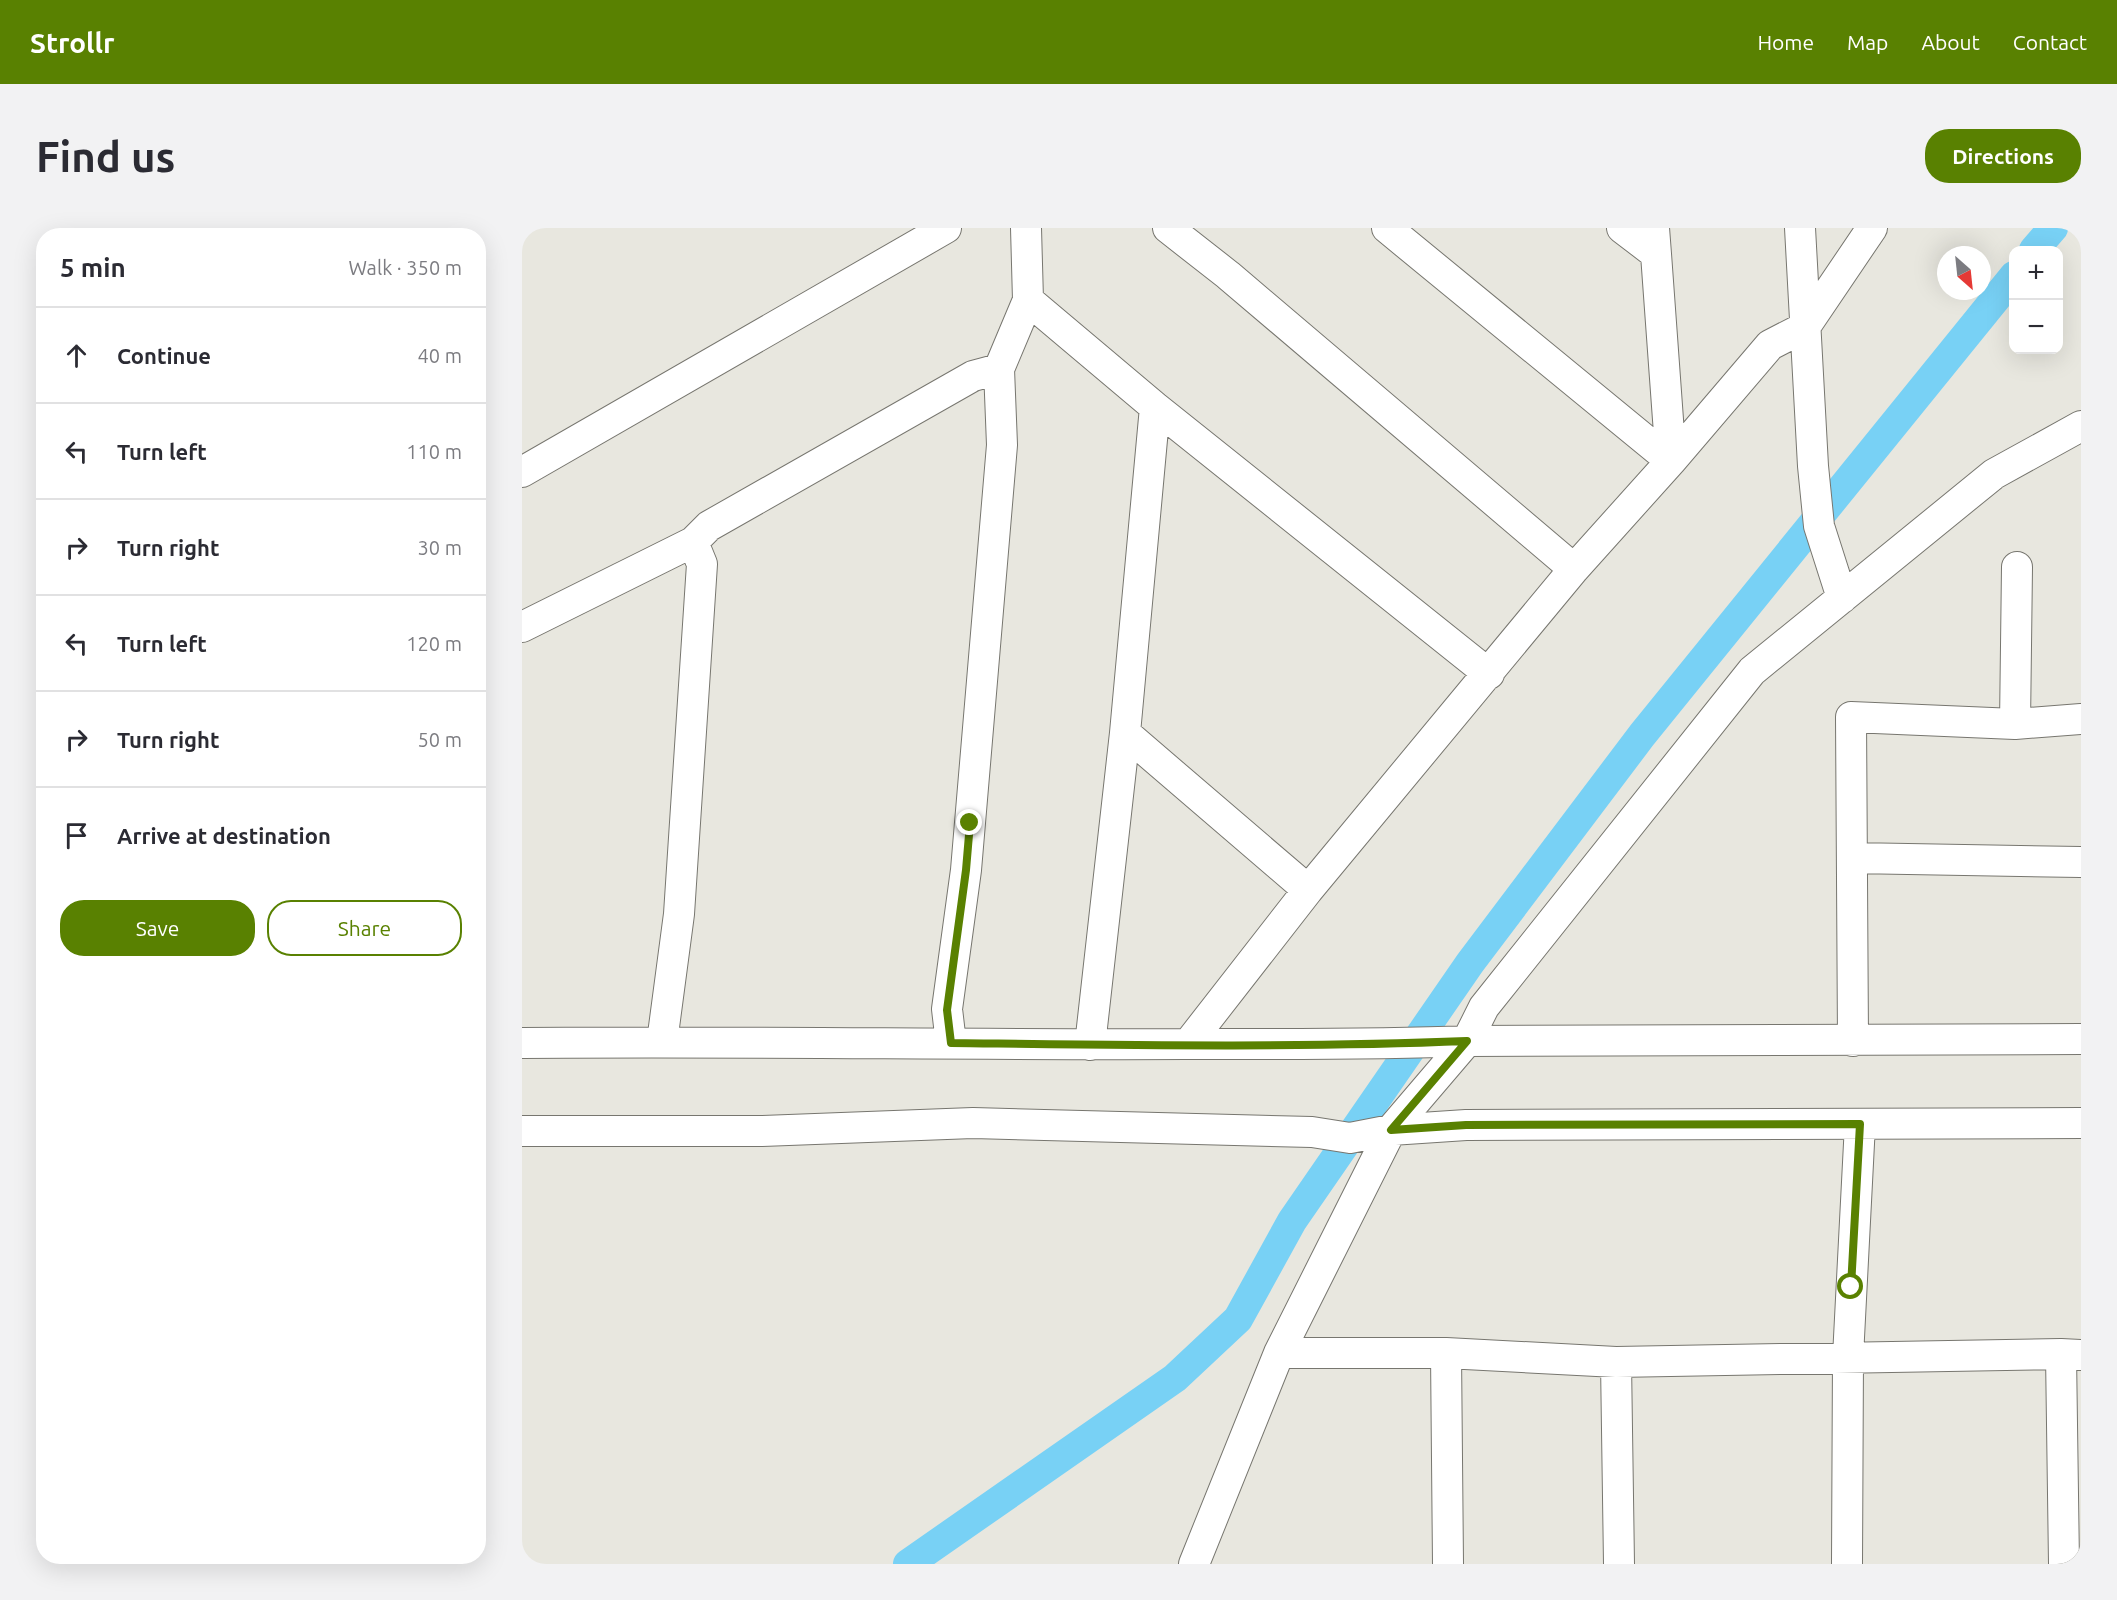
<!DOCTYPE html>
<html lang="en">
<head>
<meta charset="utf-8">
<style>
	:root { --surface:#fff; --page:#f2f2f3; --text:#2b2b33; --muted:#7c7c81; --line:#e1e1e2; --accent:#598101 }
	body { margin:0; font-family:Ubuntu,sans-serif; background:var(--page); color:var(--text) }
	.controls { position:absolute; right:18px; top:18px; display:grid; overflow:hidden; border-radius:12px; box-shadow:0 6px 24px #0002 }
	.controls button { width:54px; height:54px; display:grid; place-items:center; padding:0; border:0; border-bottom:2px solid var(--line); background:var(--surface); color:var(--text); font:30px sans-serif }
	.compass { position:absolute; left:1415px; top:18px; width:54px; height:54px; border-radius:50%; background:var(--surface); box-shadow:0 6px 24px #0002; rotate:153deg }
	.stop { position:absolute; width:18px; height:18px; margin:-14px; border:4px solid #598101; border-radius:50%; background:#fff }
	.stop.end { background:#598101; border-color:#fff; box-shadow:0 2px 6px #0008 }
	.list { margin:0; padding:0; list-style:none }
	h2 { display:flex; justify-content:space-between; align-items:center; height:78px; margin:0; padding:0 24px; font-size:26px }
	h2 small { font-size:20px; font-weight:400; color:var(--muted) }
	.list li { display:grid; grid-template-columns:39px 1fr auto; gap:18px; align-items:center; box-sizing:border-box; height:96px; padding:0 24px; border-top:2px solid var(--line) }
	.list b { display:block; font-size:22px; white-space:nowrap }
	.list em { font-size:20px; font-style:normal; color:var(--muted) }
	.actions { display:flex; gap:12px; padding:18px 24px }
	.actions a { flex:1; padding:14px 0; border:2px solid var(--accent); border-radius:24px; text-align:center; font-size:21px; color:var(--accent) }
	.actions .main { background:var(--accent); color:#fff }
	.icon { flex:none; width:33px; height:33px; fill:none; stroke:currentColor; stroke-width:2; stroke-linecap:round; stroke-linejoin:round }
	.map { position:relative; flex:none; width:1559px; height:1336px; overflow:hidden; border-radius:24px }
	header { display:flex; align-items:center; gap:36px; box-sizing:border-box; height:84px; padding:0 30px; background:var(--accent); color:#fff }
	header strong { font-size:28px }
	nav { display:flex; gap:33px; margin-inline-start:auto; font-size:21px }
	.intro { display:flex; align-items:center; justify-content:space-between; box-sizing:border-box; height:144px; padding:0 36px }
	h1 { margin:0; font-size:42px }
	.button { padding:15px 27px; border-radius:24px; background:var(--accent); color:#fff; font-size:21px; font-weight:700 }
	main { display:flex; gap:36px; padding:0 36px }
	aside { flex:1; background:var(--surface); border-radius:24px; box-shadow:0 6px 24px #0002 }
	.map>svg:first-child { display:block }
	.lines { fill:none; stroke-linecap:round; stroke-linejoin:round }
	.canal { stroke:#78d1f5; stroke-width:30 }
	.minor-casing { stroke:#77766f; stroke-width:32 }
	.minor { stroke:#fff; stroke-width:30 }
	.route { stroke:#598101; stroke-width:8 }
</style>
</head>
<body>
<header>
<strong>Strollr</strong>
<nav><a>Home</a><a>Map</a><a>About</a><a>Contact</a></nav>
</header>
<div class="intro"><h1>Find us</h1><a class="button">Directions</a></div>
<main>
<aside>
<h2>5 min<small>Walk · 350 m</small></h2>
<ul class="list">
<li><svg class="icon" aria-label="ahead" viewBox="0 0 24 24"><path d="M12 20V5M6 11l6-6 6 6"/></svg><div><b>Continue</b></div><em>40 m</em></li>
<li><svg class="icon" aria-label="left" viewBox="0 0 24 24"><path d="M17 20v-9H6M10 6l-5 5 5 5"/></svg><div><b>Turn left</b></div><em>110 m</em></li>
<li><svg class="icon" aria-label="right" viewBox="0 0 24 24"><path d="M7 20v-9h11M14 6l5 5-5 5"/></svg><div><b>Turn right</b></div><em>30 m</em></li>
<li><svg class="icon" aria-label="left" viewBox="0 0 24 24"><path d="M17 20v-9H6M10 6l-5 5 5 5"/></svg><div><b>Turn left</b></div><em>120 m</em></li>
<li><svg class="icon" aria-label="right" viewBox="0 0 24 24"><path d="M7 20v-9h11M14 6l5 5-5 5"/></svg><div><b>Turn right</b></div><em>50 m</em></li>
<li><svg class="icon" aria-label="arrive" viewBox="0 0 24 24"><path d="M6 21V4h12l-3 4 3 4H6"/></svg><div><b>Arrive at destination</b></div></li>
</ul>
<div class="actions"><a class="main">Save</a><a>Share</a></div>
</aside>
<div class="map">
<svg width="1559" height="1336" viewBox="0 0 1559 1336">
	<rect width="100%" height="100%" fill="#e8e7df"/>
	<g class="lines">
		<path class="canal" d="M1512 22 1531 0
			M386 1336 653 1150 716 1091 770 993 948 735 1120 507 1492 48"/>
		<g class="minor-casing">
			<path id="minor" d="M646 0 706 47 1052 341
				M865 0 1149 233 1248 117 1283 99 1350 0
				M1100 0 1134 26 1132 0
				M1278 0 1291 238 1297 298 1320 370
				M506 72 633 179 967 446
				M0 244 424 0
				M0 399 171 314 187 298 451 148 477 141
				M1493 496 1495 339
				M603 505 786 662
				M1330 630 1559 634
				M1331 813 1329 489 1493 496 1559 491
				M140 814 157 686 180 336 171 314
				M0 815C222 813 443 817 665 816 758 816 851 817 945 813L1559 811
				M429 815 425 781 444 642 480 217 477 141 506 72 504 0
				M666 816 786 662 1052 341 1149 233 1134 26
				M568 817 603 505 633 179
				M0 903H240L451 895 790 904 828 910 869 902 944 897 1559 895
				M757 1125H924L1094 1134 1539 1126 1559 1127
				M924 1125 926 1336
				M1539 1126 1542 1336
				M1094 1134 1097 1336
				M672 1336 757 1125 869 902 945 813 962 779 1230 443 1472 246 1559 198
				M1325 1336 1326 1129 1338 896"/>
		</g>
		<use href="#minor" class="minor"/>
	</g>
	<g class="lines">
		<path class="route" d="M448 595 444 642 425 782 429 815C601 817 773 820 945 813L869 902 944 897 1338 896 1329 1059"/>
	</g>
</svg>
<div class="controls">
<button>+</button>
<button>−</button>
</div>
<svg class="compass" viewBox="-18 -18 36 36"><path d="M0-13l5 13h-10z" fill="#e53935"/><path d="M0 13l5-13h-10z" fill="#7c7c81"/></svg>
<div class="stop" style="left:1329px;top:1059px"></div>
<div class="stop end" style="left:448px;top:595px"></div>
</div>
</main>
</body>
</html>
